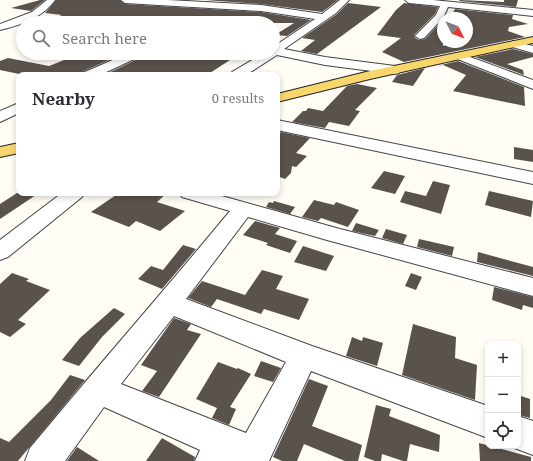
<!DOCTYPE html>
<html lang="en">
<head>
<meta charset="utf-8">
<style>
	:root { --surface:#fff; --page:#f2f2f3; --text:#2b2b33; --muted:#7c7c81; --line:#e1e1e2 }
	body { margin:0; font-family:"Noto Serif",serif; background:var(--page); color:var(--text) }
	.controls { position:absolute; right:12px; bottom:12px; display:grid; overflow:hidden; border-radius:8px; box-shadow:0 2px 6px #0003 }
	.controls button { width:36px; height:36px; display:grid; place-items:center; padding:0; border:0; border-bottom:1px solid var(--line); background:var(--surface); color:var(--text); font:20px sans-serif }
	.compass { position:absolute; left:437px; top:12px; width:36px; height:36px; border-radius:50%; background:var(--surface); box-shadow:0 2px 6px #0003; rotate:132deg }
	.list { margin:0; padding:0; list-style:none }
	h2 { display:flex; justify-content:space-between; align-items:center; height:52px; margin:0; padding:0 16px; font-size:17px }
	h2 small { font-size:13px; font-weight:400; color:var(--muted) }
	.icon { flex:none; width:22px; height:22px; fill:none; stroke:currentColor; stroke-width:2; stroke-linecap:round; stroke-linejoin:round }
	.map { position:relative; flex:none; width:533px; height:461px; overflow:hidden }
	.search { position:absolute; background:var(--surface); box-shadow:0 2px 6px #0003; left:16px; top:16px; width:264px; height:44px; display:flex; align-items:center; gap:10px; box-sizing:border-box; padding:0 14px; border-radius:22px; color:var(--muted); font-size:15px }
	.panel { position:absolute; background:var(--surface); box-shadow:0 2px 6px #0003; left:16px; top:72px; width:264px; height:124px; border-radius:8px }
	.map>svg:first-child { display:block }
	.building { fill:#5a524d }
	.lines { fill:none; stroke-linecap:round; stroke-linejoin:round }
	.minor-casing { stroke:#444; stroke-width:2 }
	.major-casing { stroke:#222; stroke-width:2 }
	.minor { fill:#fff; fill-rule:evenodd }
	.major { fill:#f9d66b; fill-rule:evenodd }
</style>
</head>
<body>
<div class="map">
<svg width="533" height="461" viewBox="0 0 533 461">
	<rect width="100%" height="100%" fill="#fffdf5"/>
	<path class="building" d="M40 0H45L31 11 11 8Z
		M56 0H120L125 4 261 12 311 20 287 36 275 35 294 23H265L268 21 197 17 188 23H51V21L59 18H53L62 15 45 13Z
		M205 0H338L322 12 261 4Z
		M460 0 504 2V0H518L516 7 459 1Z
		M348 3 381 7 317 54 301 51 315 40 302 38 337 14Z
		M404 3 438 7 435 14 414 35V37L419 40 425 39 443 20V46L457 42H467V18H450L455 9 513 15 512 19 528 24 509 27 508 31 525 37 404 62 382 52 401 38 377 35 396 10Z
		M513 49 533 54V57L507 64 523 70 524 75 475 57Z
		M82 53H125L84 71 83 75H24L0 70V61L8 58 49 66Z
		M146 53H203L233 58 207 75H104L144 56Z
		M458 61 524 87 525 106 453 91 466 75 443 65 437 66Z
		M425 68 413 86 392 82 397 75Z
		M357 84 377 88 355 110 360 111 349 126 329 122 325 128 292 122 303 111H306L308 108 323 111 347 86Z
		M281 132 310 138 296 153 307 156 296 167 292 166 291 173 285 179 277 176V136Z
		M514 147 533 150V162L514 159Z
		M384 171 405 176 395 194 371 188Z
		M433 181 450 185 441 214 400 202 405 191 426 196Z
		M489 191 533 201 531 217 485 205Z
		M17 193H39L0 219V204Z
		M119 193H167L157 202 185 211 160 231 136 221 129 227 91 212Z
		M314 200 334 205 336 202 359 210 348 227 321 218 318 221 302 217Z
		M274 201 295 207 290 214 266 207 269 202 273 203Z
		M255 221 280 228 275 234 297 241 290 253 266 245 268 243 243 235Z
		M356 223 379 230 375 236 352 231Z
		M386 229 407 235 403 244 382 238Z
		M419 239 454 247 452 256 417 247Z
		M183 245 196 249 162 289 138 279 151 266 163 270Z
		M303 246 334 256 326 271 294 262Z
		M478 252 533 267V276L477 262Z
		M262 270 283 276 276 289 309 299 299 320 264 309 261 314 217 299 211 307 188 298 202 281 245 295Z
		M12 273 29 279 26 281 50 290 18 320 26 324 10 337 0 332V284Z
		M411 273 422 277 416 290 405 286Z
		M494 287 533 297V308L523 305 522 310 492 300Z
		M114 308 125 314 102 337 79 366 62 360 80 338Z
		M174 318 191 324 187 330 201 334 159 397 142 391 157 371 141 365Z
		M413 324 456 337 455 358 477 365 475 400 402 375Z
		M352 337 362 341 363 337 383 343 377 366 346 356Z
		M261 361 281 368 273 382 254 376Z
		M218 362 237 369 238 368 251 374 230 407 236 409 229 425 212 418 217 408 196 399Z
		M70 375 85 380 18 461H0V438L9 442 51 400Z
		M309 379 328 386 312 426 362 445 358 461H345L304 444 297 461H282L273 457Z
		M518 395 530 399V418L518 415Z
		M376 405 391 409 389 416 440 435 439 452 410 444 407 461H403L382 454 381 461H375L364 457Z
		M162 438 195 457 194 461H146Z
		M479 443 531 457V461H480Z
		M77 447 99 461H67Z"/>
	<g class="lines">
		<g class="minor-casing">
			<path id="minor" d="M47 0H55C42 18 21 25 0 30V24L32 12Z
				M121 0H168L261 5 322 14 340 0H349L336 13 284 49 325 57 395 66 399 67 401 70 399 73 395 74 325 65 277 55 246 75H231L232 72 264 53H273V47L315 19 261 11 125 3Z
				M405 0H433L533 10V16L448 7 443 18 424 38 420 39 415 36 436 15 440 6 409 3Z
				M513 41 533 46V53L509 46 508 44Z
				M129 53H145L143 55 100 75H84L85 72Z
				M459 53 533 80V89L455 58 453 56 455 54Z
				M19 103V113L0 122V111Z
				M277 120 533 172V184L277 130Z
				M62 193H85L82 197 8 257 0 260V240Z
				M179 193H211L340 229 533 278V296L327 240 248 217 186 299 312 346 488 406V438L311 371 269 461H195L200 450 104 407 65 461H25L30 448C96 368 164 291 230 211L182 197ZM174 316 286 362 246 433 121 384Z
				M518 416 533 421V455L509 446H518Z"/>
		</g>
		<g class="major-casing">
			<path id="major" d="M533 37V43L370 79 277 102V94L370 71Z
				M19 143V153L0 157V147Z"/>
		</g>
		<use href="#minor" class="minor"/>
		<use href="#major" class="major"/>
	</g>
</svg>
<div class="controls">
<button>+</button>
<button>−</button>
<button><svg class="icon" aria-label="locate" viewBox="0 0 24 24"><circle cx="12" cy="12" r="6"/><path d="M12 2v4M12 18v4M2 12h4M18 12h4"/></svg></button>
</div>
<svg class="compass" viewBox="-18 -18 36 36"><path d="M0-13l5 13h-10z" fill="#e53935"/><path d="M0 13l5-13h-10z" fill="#7c7c81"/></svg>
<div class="search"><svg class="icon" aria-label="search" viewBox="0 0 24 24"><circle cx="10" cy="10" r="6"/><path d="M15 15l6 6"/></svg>Search here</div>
<section class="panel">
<h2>Nearby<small>0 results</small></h2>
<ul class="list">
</ul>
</section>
</div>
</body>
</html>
